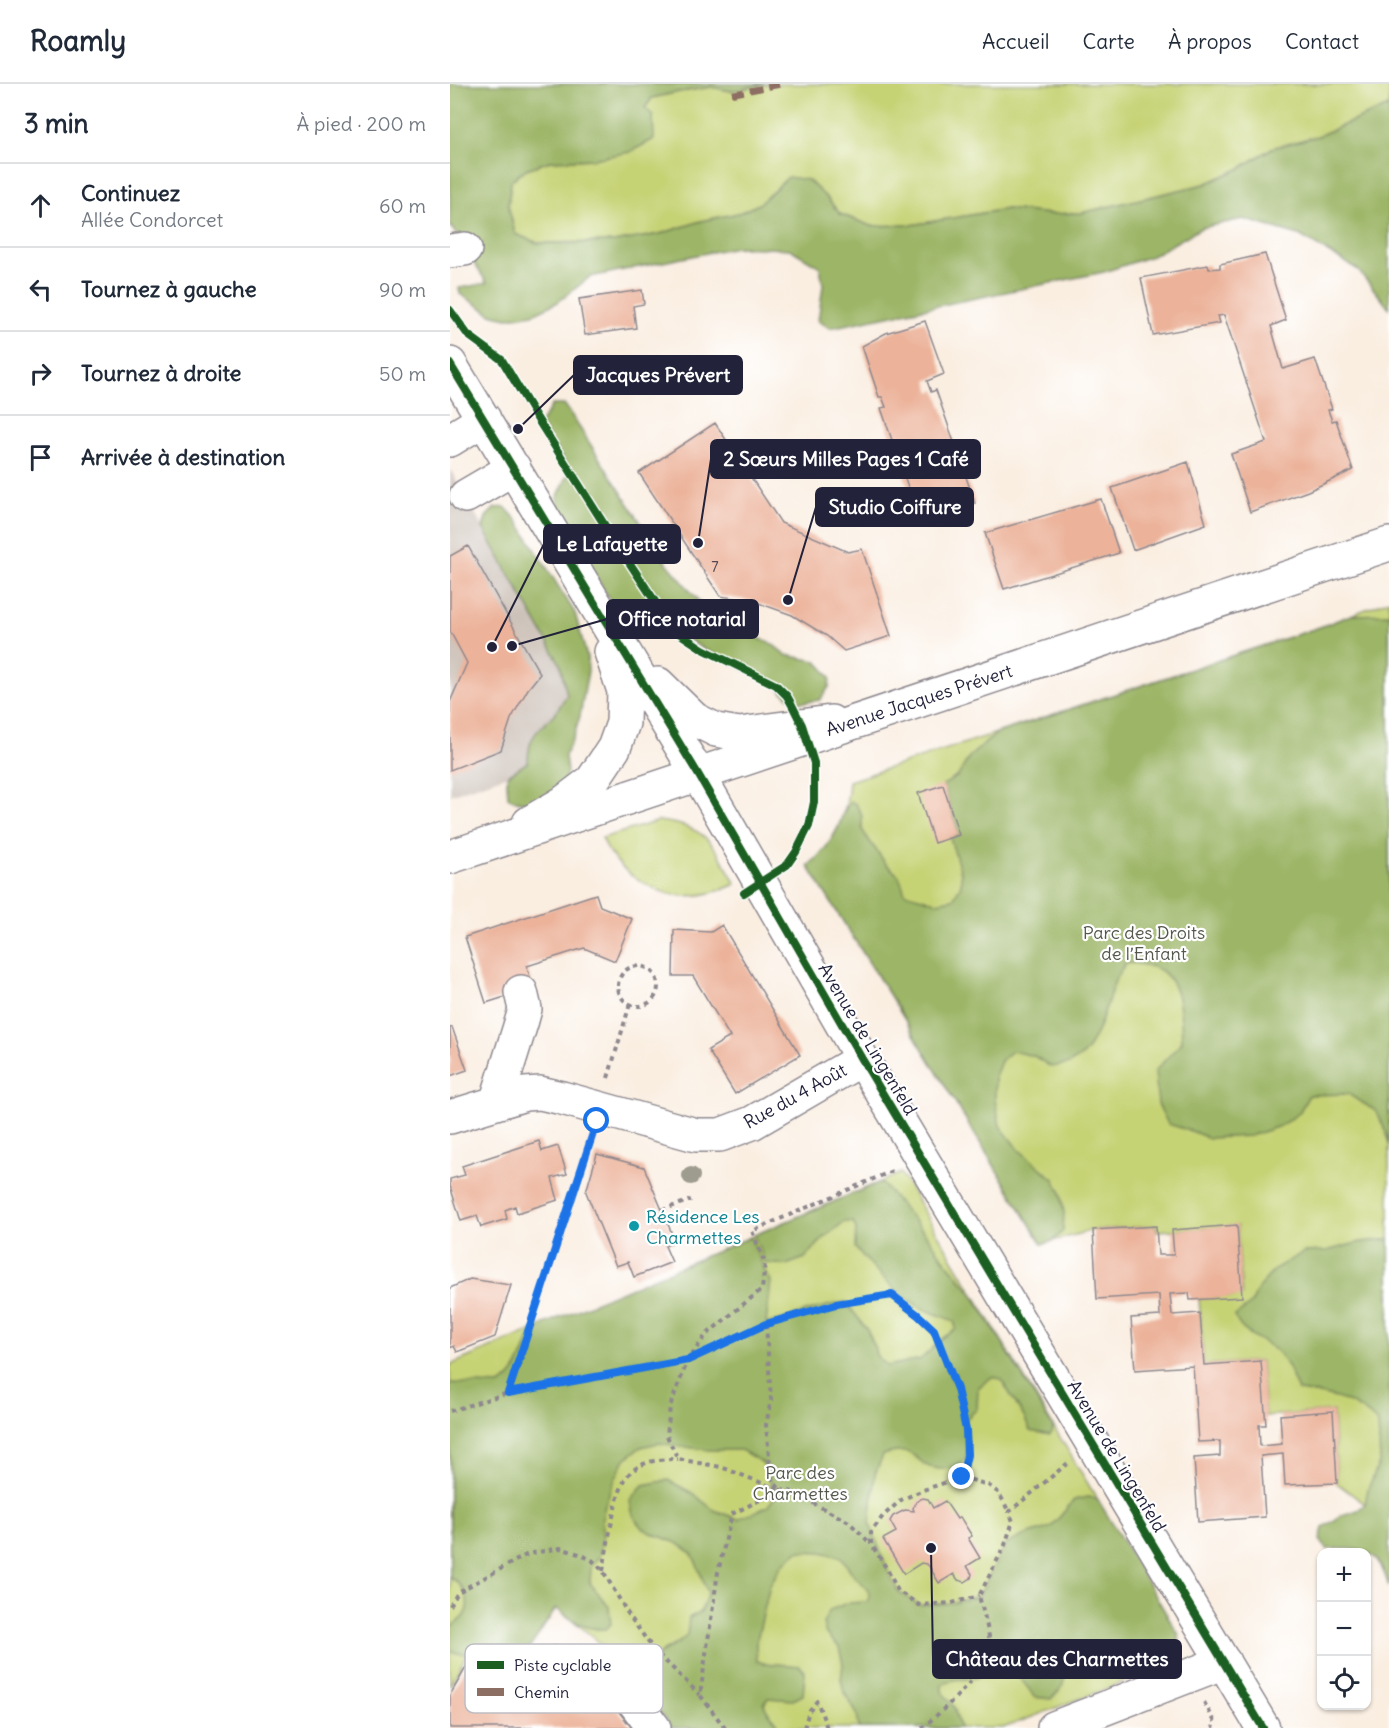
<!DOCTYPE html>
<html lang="fr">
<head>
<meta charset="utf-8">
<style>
	:root { --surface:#fff; --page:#f2f2f3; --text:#1f2937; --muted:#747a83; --line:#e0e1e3 }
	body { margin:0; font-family:Delius,sans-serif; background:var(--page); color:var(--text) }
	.controls { position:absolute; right:18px; bottom:18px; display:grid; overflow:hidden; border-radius:12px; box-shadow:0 2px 4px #0004 }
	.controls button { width:54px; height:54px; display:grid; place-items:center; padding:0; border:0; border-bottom:2px solid var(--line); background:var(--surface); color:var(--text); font:30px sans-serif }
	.stop { position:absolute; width:18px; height:18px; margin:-14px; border:4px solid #1a73e8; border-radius:50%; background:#fff }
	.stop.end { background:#1a73e8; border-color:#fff; box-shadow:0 2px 6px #0008 }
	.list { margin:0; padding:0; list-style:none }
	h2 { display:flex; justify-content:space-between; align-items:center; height:78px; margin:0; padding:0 24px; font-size:26px }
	h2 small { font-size:20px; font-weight:400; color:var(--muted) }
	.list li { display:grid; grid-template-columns:39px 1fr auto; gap:18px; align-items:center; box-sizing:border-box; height:84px; padding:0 24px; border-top:2px solid var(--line) }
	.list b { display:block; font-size:22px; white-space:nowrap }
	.list p { margin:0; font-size:20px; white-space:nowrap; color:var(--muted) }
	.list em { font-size:20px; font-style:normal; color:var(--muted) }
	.icon { flex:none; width:33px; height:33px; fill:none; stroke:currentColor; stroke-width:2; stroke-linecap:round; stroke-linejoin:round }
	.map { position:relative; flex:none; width:939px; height:1644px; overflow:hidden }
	header { display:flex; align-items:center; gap:36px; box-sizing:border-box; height:84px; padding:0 30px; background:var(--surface); border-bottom:2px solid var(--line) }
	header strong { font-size:28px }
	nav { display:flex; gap:33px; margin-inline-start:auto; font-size:21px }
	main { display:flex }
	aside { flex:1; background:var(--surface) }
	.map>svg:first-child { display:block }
	.industrial { fill:#cdc2b9 }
	.green { fill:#c6d374; stroke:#747a58; stroke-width:1.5 }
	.forest { fill:#9cb566; stroke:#5f6c50; stroke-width:1.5 }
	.building { fill:#ecb29a }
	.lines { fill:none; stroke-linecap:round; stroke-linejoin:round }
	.minor-casing { stroke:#8e888e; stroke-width:36 }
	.major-casing { stroke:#8e888e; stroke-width:36 }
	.path { stroke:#8e888e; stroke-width:4; stroke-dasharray:4.5 4.5; stroke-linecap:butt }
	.minor { stroke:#fff; stroke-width:33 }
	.major { stroke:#fff; stroke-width:33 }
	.quiet { stroke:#8d6e63; stroke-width:6; stroke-dasharray:12 6; stroke-linecap:butt }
	.cycleway-casing { stroke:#fff; stroke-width:11 }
	.cycleway { stroke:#1b5e20; stroke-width:8 }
	.tree { fill:#9e9b8f }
	.route { stroke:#1a73e8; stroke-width:8 }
	.culture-dot { fill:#0f9aa8; stroke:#fff; stroke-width:2 }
	.labels { text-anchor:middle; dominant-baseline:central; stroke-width:4.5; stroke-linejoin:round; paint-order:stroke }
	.number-label { font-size:15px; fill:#544653 }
	.street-label { font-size:18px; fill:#22223b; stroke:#fff }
	.park-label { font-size:18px; fill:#53574c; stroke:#fff }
	.culture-label { font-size:18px; fill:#0d838f; stroke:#fff; text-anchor:start }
	.key { fill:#fff; stroke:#bdbdc4; stroke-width:1.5 }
	.key-label { font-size:16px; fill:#22223b }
	.leader { fill:none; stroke:#22223b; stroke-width:2 }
	.callout-dot { fill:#22223b; stroke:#fff; stroke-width:2 }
	.callout { fill:#22223b; stroke:#22223b; stroke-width:2 }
	.callout-label { font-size:20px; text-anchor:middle; font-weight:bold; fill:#fff }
</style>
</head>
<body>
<header>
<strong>Roamly</strong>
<nav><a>Accueil</a><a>Carte</a><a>À propos</a><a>Contact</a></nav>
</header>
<main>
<aside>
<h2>3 min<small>À pied · 200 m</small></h2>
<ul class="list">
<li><svg class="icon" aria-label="ahead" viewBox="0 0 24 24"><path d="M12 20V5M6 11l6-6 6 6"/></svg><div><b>Continuez</b><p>Allée Condorcet</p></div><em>60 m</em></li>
<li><svg class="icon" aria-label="left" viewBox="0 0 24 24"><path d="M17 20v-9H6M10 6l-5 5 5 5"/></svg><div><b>Tournez à gauche</b></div><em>90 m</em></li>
<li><svg class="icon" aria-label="right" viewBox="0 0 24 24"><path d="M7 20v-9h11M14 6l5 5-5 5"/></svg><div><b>Tournez à droite</b></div><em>50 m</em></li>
<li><svg class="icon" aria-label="arrive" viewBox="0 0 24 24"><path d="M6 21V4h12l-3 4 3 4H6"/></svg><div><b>Arrivée à destination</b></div></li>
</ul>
</aside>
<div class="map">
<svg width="939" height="1644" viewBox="0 0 939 1644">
	<rect width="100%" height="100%" fill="#fff"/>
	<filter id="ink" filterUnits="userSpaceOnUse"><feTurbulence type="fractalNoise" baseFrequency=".0167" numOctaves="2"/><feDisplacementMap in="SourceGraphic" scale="12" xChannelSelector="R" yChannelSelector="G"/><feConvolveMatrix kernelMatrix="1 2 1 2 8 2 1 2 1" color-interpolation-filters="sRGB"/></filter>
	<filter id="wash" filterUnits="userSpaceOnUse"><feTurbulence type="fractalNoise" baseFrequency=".008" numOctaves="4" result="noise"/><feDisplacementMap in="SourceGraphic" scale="24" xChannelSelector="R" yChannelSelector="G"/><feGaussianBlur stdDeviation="1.35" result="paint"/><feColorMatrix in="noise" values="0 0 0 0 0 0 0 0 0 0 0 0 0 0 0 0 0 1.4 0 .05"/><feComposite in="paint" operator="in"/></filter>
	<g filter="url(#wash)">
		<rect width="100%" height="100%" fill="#faeee1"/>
		<path class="industrial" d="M0 385 110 580 120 624 93 669 58 691 0 711Z"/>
		<path class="green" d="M318 0H939V22L868 52 822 64 791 84 755 100 631 129 599 130 557 125 461 141 421 142 390 130 377 114 309 120 289 129 251 137 210 150 164 158 88 159 65 150 58 121 61 97 76 85 100 77 143 75 195 24 202 14 224 9 262 3 281 7Z
			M939 516V1438L887 1399 883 1327 815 1332 811 1277 754 1281 749 1215 792 1212 787 1142 707 1147 706 1142 643 1146 592 1160 441 913 358 782C383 762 398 729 399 697L870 543Z
			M209 737C258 742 264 761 286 800 271 807 253 812 236 812 204 812 163 784 152 754Z
			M451 1089 729 1551C731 1563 729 1571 721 1580L553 1644H222C193 1596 152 1557 106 1524L68 1581 55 1574 47 1585 17 1570 0 1602V1281Z"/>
		<path class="forest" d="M0 0H318L281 7 261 3 224 9 202 14 195 24 203 31 204 55 180 68 143 75 100 77 76 85 61 97 58 121 65 150 88 159H121L164 158 210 150 251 137 289 129 309 120 338 93 358 96 377 114 390 130 421 142 461 141 557 125 599 130 631 129 755 100 791 84 822 64 868 52 939 22V224L907 185 849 151 793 135 751 144 702 172 654 188 380 244 368 237 373 201 370 183 340 165 286 163 140 193 108 218 83 230 58 234 43 231 10 210 9 204 37 199 0 141Z
			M102 321H115L217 479 262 533 322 560 336 571 366 577 373 584 380 594 379 603 370 616 356 618H347L337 612 326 601 253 565 224 546 210 526 201 528 189 540H177L159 514 109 432 107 414 120 386 90 340Z
			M55 423 67 436 125 529 137 573 138 587 130 632 124 652 115 672 117 688 111 706C92 715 78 725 58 713L57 699 58 691 78 678C78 649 89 647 106 628 110 623 113 616 117 611L110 580 33 444 36 433 45 424Z
			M939 530V1061L936 1048 926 1027 898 1010 859 1011 849 1029 830 1042 800 1052 758 1054 744 1048 718 1040 708 1020 705 987 732 958C731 930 732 889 699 882 690 880 684 878 675 880L666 894 648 946 638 965 633 971 619 980 601 983 584 972 562 967 551 977 545 993V1016L550 1042 568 1065 604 1095 611 1109 614 1129 613 1147 603 1157 592 1160 441 913 358 782C370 772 381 758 388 744 392 734 393 725 401 718L406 720 412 732V745L416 752 436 780 449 792 455 809 486 818 503 815 511 801V789L500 754 509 751 493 701 508 692 519 673 547 649 870 543 901 531Z
			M431 1098 479 1154 493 1174 522 1209 603 1343 600 1351 580 1347 574 1333 551 1295 542 1293 528 1304 527 1325 514 1337C516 1345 519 1362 517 1370 513 1386 493 1387 480 1383 471 1380 467 1371 456 1368 449 1367 440 1369 433 1371L425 1390 420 1440 437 1485 448 1507 469 1521 502 1519 529 1512 555 1461 573 1452 601 1443 624 1416 638 1413 647 1414 729 1551C726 1558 724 1567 720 1572 699 1598 663 1562 638 1564 628 1565 621 1572 614 1578 616 1597 615 1602 601 1615L584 1613C574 1597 564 1584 542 1588 536 1590 530 1593 524 1594 509 1597 507 1592 492 1601V1608L504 1623 510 1644H409L407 1630 394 1608 391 1596 393 1580 389 1563 376 1550 373 1539 380 1526 397 1519 417 1518 420 1513 417 1504 404 1492 391 1473 372 1468 348 1467 331 1482 320 1501 306 1560 307 1577 313 1579 350 1582 355 1589 353 1611 343 1616 318 1614 314 1620C317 1631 325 1633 330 1644H222L191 1601 194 1582 214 1567 231 1557 237 1551 239 1534 251 1527 258 1509C254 1501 246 1475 241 1469 219 1447 183 1458 180 1416L193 1401 218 1396 242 1409 264 1426 288 1435 317 1423 324 1414 320 1397 313 1379 291 1366H257L208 1359 191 1363 175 1375 165 1395 155 1421 152 1436 153 1457 149 1473 141 1483 140 1499 159 1523 161 1540 156 1545C133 1546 124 1537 106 1524L75 1571 68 1573 55 1574 29 1568 17 1570 0 1568V1543C4 1540 9 1537 12 1534 24 1520 14 1501 0 1493V1299L49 1301C69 1292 75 1264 82 1245L301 1153 314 1185 321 1197 316 1240C343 1233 369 1222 396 1218L417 1246 424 1261 426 1271 437 1282 471 1275 494 1253 506 1245 504 1237 471 1224 448 1209 405 1164 406 1145 403 1138H394L375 1153 355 1174 336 1181 315 1179 304 1151Z
			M939 1155V1503C936 1494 932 1479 924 1473 913 1464 890 1464 877 1465L870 1456 873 1444 892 1431 908 1426 915 1420 918 1405 930 1377 928 1339C902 1314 882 1312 848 1307 842 1293 837 1276 824 1265 811 1254 790 1250 785 1232L801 1220 809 1203 826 1184 854 1168 876 1167 911 1158Z"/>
		<g id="blocks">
			<path class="building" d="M815 170 836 236 821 242 833 285 865 275 882 325 878 326 882 337 886 336 903 386 858 407 800 428 781 370 816 358 774 231 768 232 770 239 703 251 691 194 758 181 759 185 770 184V180Z
				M192 206 194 220 183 222 186 244 135 251 129 215Z
				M475 237 494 290 477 297 481 308 486 306 525 419 470 438 431 324 436 323 432 313H429L412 262 436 249Z
				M265 339 331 439 398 468 412 465 441 552 394 567 377 552 342 531 303 517 270 512 189 389Z
				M738 378 756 440 683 466 662 404Z
				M651 415 669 469 554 505 535 449Z
				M18 462 90 590 78 605 61 635 51 666 0 686V618L17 579 0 547V472Z
				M493 701 509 751 484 759 468 709Z
				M146 810 150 822 182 835 165 877 134 864 77 882 83 904 36 919 15 853Z
				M272 841 350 971 285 1010 258 966 280 953 243 892H223L224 846 261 848Z
				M2 943 17 986 0 992V944Z
				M89 1057 92 1067 108 1062 117 1090 102 1094 108 1116 67 1129 65 1122 55 1126 57 1135 31 1143 27 1132 11 1137 0 1102V1095L15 1091 12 1082Z
				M147 1070 194 1083 225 1157 215 1162 222 1178 184 1193 178 1178 166 1182 136 1108Z
				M787 1141 792 1213 740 1216 739 1209 720 1210 722 1231 750 1229 754 1281 811 1277 816 1341H809L810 1362 832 1360 830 1331 883 1327 887 1399 835 1401 833 1370 811 1372 815 1433 748 1438 744 1374 770 1372V1357L748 1358 743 1282 685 1286 681 1234 710 1232 709 1211 647 1215 643 1146 706 1142 708 1171H724L722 1146Z
				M20 1195 61 1201 45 1253 7 1268 4 1262 0 1264V1204Z
				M472 1414 478 1415 483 1424 495 1417 507 1435 510 1433 522 1452 518 1454 530 1474 517 1482 522 1490 521 1494 515 1498 508 1496 504 1490 489 1499 479 1482 476 1480 471 1479 454 1490 433 1455 446 1448 440 1437 443 1432 455 1426 464 1427 463 1424 466 1418Z
				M105 1562 148 1602 182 1644H0V1611L18 1580 22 1578 29 1583 30 1582 66 1608 73 1598 71 1596 97 1564Z"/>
		</g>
	</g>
	<g filter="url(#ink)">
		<use href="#blocks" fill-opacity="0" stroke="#8e888e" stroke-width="1.5"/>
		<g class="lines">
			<g class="minor-casing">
				<path id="minor" d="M0 167 15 165
					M0 280 248 690 412 975 813 1644
					M0 356 34 335
					M16 412 64 384
					M208 600 244 635 266 646 289 650 381 638
					M79 739 113 719 142 697 164 664 173 639 174 607 161 568
					M46 1019 72 936 75 925 71 908
					M0 1033 75 1010 90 1009 112 1014 246 1051H270L302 1039 412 975
					M170 1599 204 1644
					M604 1644 774 1578"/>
			</g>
			<g class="major-casing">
				<path id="major" d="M0 773 939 460"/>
			</g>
			<path class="path" d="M168 902a20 20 0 1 1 40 0a20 20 0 1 1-40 0Z
				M158 994 180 920
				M442 1087 302 1147 315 1179 312 1205 256 1251 238 1276 220 1322 217 1352 228 1375 271 1383 330 1406 321 1393 316 1341 321 1316 316 1240 386 1220 442 1211 484 1246 507 1305 516 1346 517 1371 512 1393 538 1401 549 1409 559 1428
				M212 1126 241 1116
				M58 1309 142 1053
				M0 1327 58 1309 238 1276 316 1240
				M512 1393 473 1406 451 1416 433 1432 421 1448V1460L437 1485 448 1507 469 1521 502 1519 529 1512
				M153 1487C157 1466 165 1403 180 1389 193 1376 212 1375 228 1375
				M0 1522 8 1508 78 1470 110 1464 129 1470 142 1476 153 1487 178 1530 204 1566 250 1611
				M754 1618 765 1638 763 1644
				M275 1644 250 1611 268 1488 282 1430 330 1406H338L399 1438 421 1460
				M354 1644 359 1627 367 1617 377 1644
				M472 1644C491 1628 533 1591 540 1567 542 1558 532 1523 529 1512L555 1461 563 1437 559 1428 618 1379"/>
			<use href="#minor" class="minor"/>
			<use href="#major" class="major"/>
			<path class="quiet" d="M282 10 333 0"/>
			<g class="cycleway-casing">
				<path id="cycleway" d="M0 226 18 251 52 276 83 328 159 448 224 546 253 565 326 601 337 612 342 621 352 641 364 679V718L359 742 346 768 337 781 294 809
					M0 280 248 690 412 975 813 1644"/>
			</g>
			<use href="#cycleway" class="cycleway"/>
		</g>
		<circle class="tree" cx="241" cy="1092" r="9"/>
	</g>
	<g class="lines" filter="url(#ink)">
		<path class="route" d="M147 1037 58 1309 238 1276 316 1240 386 1220 442 1211 468 1231 484 1246 507 1305 516 1346 517 1371 512 1393"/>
	</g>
	<circle class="culture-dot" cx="184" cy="1142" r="6"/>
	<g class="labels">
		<g class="number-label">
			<text x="265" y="482">7</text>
		</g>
		<g class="street-label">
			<text transform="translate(469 616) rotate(-18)">Avenue Jacques Prévert</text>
			<text transform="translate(418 955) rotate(59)">Avenue de Lingenfeld</text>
			<text transform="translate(345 1012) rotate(-29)">Rue du 4 Août</text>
			<text transform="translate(667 1372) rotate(59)">Avenue de Lingenfeld</text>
		</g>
		<g class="park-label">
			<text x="694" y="848">Parc des Droits<tspan x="694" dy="21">de l’Enfant</tspan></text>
			<text x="350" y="1388">Parc des<tspan x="350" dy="21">Charmettes</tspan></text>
		</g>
		<g class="culture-label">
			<text x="196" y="1132">Résidence Les<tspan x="196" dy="21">Charmettes</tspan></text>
		</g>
	</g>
	<rect x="15" y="1560" width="198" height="69" rx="9" class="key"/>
	<rect x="27" y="1577" width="27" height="8" fill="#1b5e20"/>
	<rect x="27" y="1604" width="27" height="8" fill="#8d6e63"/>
	<g class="key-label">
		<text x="64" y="1587">Piste cyclable</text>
		<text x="64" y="1614">Chemin</text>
	</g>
	<path class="leader" d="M68 345L124 291M248 459L261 375M338 516L366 423M42 563L94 460M62 562L157 535M481 1464L483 1575"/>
	<g class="callout-dot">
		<circle cx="68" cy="345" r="6"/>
		<circle cx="248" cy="459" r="6"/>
		<circle cx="338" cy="516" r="6"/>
		<circle cx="42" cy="563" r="6"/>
		<circle cx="62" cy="562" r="6"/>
		<circle cx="481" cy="1464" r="6"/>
	</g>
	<g class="callout">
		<rect x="124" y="272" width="168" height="38" rx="6"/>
		<rect x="261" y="356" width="269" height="38" rx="6"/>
		<rect x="366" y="404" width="157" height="38" rx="6"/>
		<rect x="94" y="441" width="136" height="38" rx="6"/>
		<rect x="157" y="516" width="151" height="38" rx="6"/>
		<rect x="483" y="1556" width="248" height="38" rx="6"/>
	</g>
	<g class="callout-label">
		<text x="208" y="298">Jacques Prévert</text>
		<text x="396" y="382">2 Sœurs Milles Pages 1 Café</text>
		<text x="445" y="430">Studio Coiffure</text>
		<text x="162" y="467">Le Lafayette</text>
		<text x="232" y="542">Office notarial</text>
		<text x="607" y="1582">Château des Charmettes</text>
	</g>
</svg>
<div class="controls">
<button>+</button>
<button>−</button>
<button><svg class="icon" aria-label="locate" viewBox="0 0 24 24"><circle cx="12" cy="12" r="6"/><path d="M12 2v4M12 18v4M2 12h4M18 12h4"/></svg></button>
</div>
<div class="stop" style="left:147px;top:1037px"></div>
<div class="stop end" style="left:512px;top:1393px"></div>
</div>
</main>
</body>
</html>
